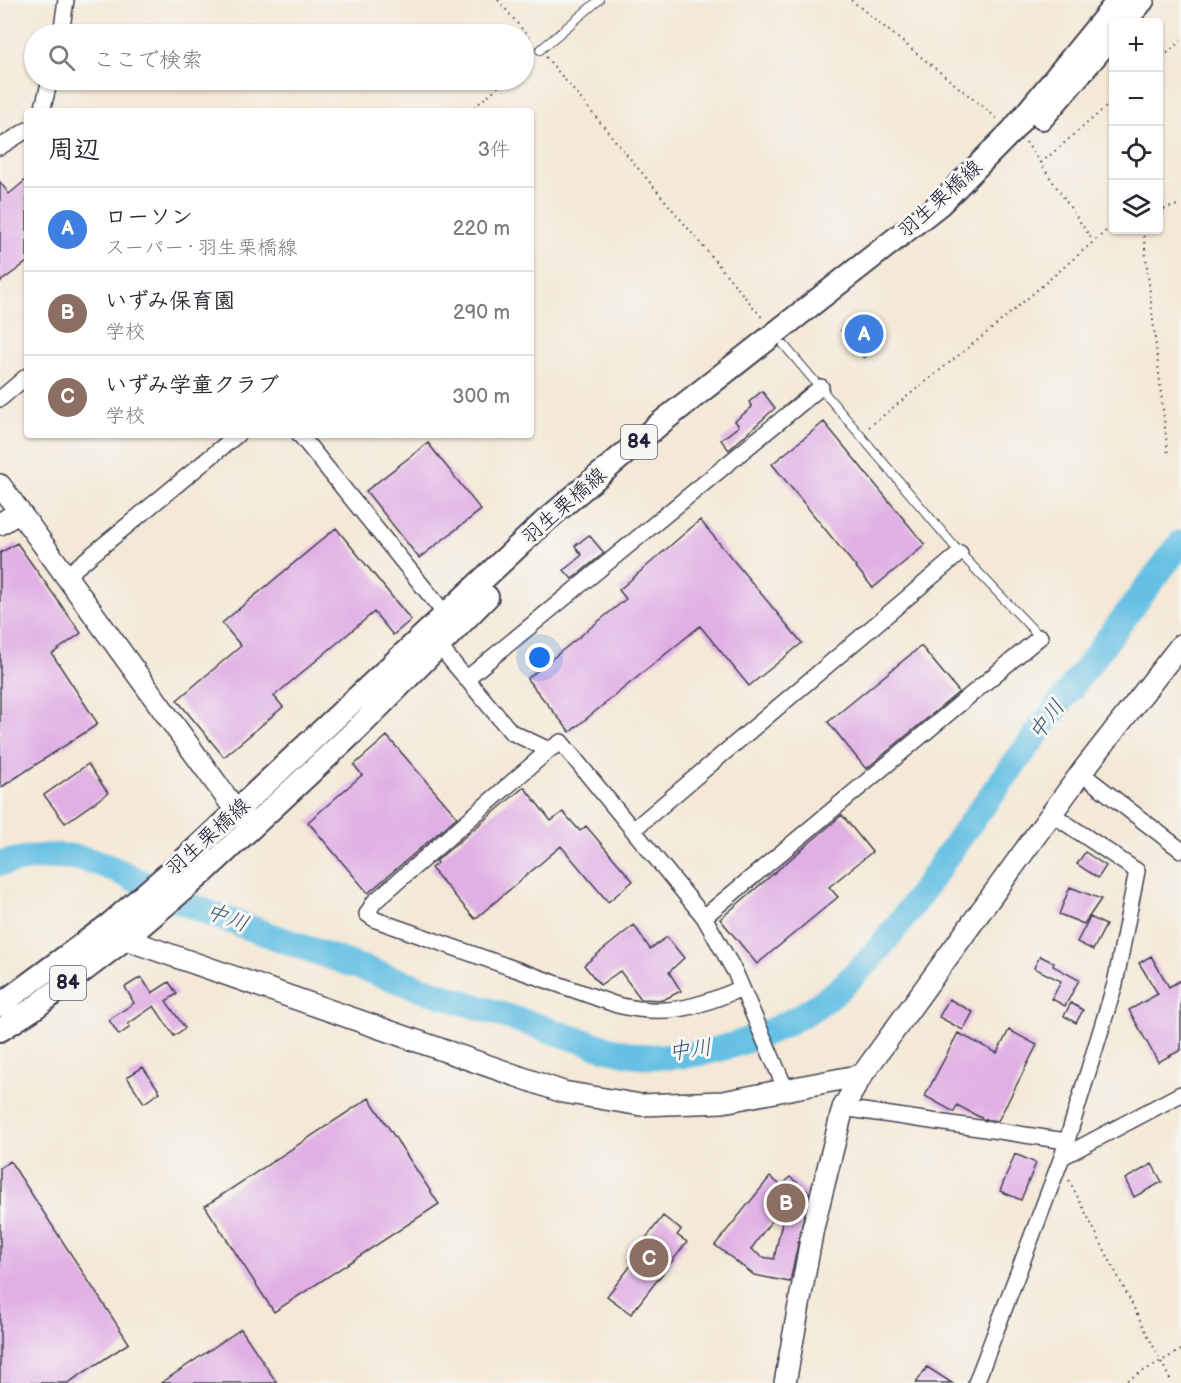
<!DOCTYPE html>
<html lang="ja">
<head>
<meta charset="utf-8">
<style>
	:root { --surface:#fff; --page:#f7f7f7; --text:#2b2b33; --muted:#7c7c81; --line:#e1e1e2; --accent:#ea580c }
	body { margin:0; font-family:"Balsamiq Sans","Klee One",sans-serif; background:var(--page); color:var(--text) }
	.controls { position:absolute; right:18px; top:18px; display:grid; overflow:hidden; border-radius:6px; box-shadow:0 2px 4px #0004 }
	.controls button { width:54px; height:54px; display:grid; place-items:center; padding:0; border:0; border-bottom:2px solid var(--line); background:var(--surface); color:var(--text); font:30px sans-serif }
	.you { position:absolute; left:540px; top:658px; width:21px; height:21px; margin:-15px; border:4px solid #fff; border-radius:50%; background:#1a73e8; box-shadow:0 0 0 9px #1a73e833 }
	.badge { display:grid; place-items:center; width:39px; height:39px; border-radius:50%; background:var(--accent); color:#fff; font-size:20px; font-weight:700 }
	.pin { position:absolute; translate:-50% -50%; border:3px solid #fff; box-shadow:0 2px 6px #0006 }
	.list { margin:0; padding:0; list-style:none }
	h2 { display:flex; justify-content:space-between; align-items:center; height:78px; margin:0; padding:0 24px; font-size:26px }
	h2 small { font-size:20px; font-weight:400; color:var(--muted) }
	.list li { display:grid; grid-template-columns:39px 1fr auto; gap:18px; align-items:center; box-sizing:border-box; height:84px; padding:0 24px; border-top:2px solid var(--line) }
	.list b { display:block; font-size:22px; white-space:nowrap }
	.list p { margin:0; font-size:20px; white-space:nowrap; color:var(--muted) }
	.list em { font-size:20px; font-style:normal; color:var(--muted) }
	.icon { flex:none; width:33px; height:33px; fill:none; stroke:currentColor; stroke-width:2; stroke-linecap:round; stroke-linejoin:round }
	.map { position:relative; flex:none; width:1181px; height:1383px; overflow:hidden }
	.search { position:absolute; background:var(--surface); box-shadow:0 2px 4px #0004; left:24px; top:24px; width:510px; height:66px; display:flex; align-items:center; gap:15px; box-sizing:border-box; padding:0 21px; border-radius:33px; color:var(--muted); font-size:22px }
	.panel { position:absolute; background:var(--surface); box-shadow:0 2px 4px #0004; left:24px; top:108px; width:510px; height:330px; border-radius:6px }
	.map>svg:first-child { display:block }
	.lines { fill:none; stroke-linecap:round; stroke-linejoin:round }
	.river { stroke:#65c0e3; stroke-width:26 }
	.building { fill:#e0b0e4; fill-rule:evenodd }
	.lane-casing { stroke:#424052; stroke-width:10 }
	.street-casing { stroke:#424052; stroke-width:18 }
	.secondary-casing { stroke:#424052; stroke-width:24 }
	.primary-casing { stroke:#424052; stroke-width:26 }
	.path { stroke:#424052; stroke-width:2; stroke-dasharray:1.5 4.5; stroke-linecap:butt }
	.lane { stroke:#fff; stroke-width:8 }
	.street { stroke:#fff; stroke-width:15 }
	.secondary { stroke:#fff; stroke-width:21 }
	.primary { stroke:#fff; stroke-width:22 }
	.labels { text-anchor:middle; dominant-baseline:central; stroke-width:6; stroke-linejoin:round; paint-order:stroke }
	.shield { fill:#f6f6f2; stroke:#626272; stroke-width:1.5 }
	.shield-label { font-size:20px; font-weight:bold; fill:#22223b }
	.street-label { font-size:21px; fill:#22223b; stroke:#f6f6f2 }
	.water-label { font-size:22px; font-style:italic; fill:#395976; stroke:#f6f6f2 }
</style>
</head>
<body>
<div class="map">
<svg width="1181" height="1383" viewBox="0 0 1181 1383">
	<rect width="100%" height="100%" fill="#f6f6f2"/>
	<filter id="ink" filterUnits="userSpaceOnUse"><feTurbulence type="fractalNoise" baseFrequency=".0167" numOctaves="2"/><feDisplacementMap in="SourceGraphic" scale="12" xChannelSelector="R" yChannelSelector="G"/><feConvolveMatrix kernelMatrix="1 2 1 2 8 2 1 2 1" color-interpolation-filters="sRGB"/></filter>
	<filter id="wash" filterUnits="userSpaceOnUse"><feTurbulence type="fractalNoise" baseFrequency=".008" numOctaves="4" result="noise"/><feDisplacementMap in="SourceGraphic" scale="24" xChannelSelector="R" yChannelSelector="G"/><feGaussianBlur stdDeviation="1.35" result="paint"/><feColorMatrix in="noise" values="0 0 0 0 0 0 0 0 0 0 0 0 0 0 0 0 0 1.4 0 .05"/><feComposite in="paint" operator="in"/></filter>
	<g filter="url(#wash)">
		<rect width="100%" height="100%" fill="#f4e8d6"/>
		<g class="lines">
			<path class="river" d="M0 863C27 859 52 853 79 858 110 864 133 879 160 892 201 912 246 926 289 942 369 971 450 999 531 1024 565 1035 601 1049 636 1055 702 1065 789 1031 839 989 890 945 927 883 966 829 1037 733 1108 638 1181 543"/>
		</g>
		<g id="blocks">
			<path class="building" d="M27 179V262L0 282V182L9 194Z
				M859 315 882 343 864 358 841 330Z
				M762 391 775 408 729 450 721 440 739 426 735 421 752 407 749 402Z
				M824 422 925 545 873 588 772 464Z
				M428 443 481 510 419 558 366 491Z
				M700 520 802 643 749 686 700 626 570 732 527 679 626 599 619 590Z
				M336 528 411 620 393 635 374 612 274 696 283 707 224 757 177 700 241 646 222 623Z
				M589 535 604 553 572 579 564 570 582 555 575 546Z
				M17 543 81 633 52 654 98 724 0 788V553Z
				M921 646 959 692 866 769 828 722Z
				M387 736 457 817 368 893 308 822 362 775 354 765Z
				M88 764 108 793 65 823 44 795Z
				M524 787 551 821 563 812 580 831 586 826 633 881 608 902 561 846 475 919 431 868 437 863 436 861Z
				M842 815 872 852 829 887 838 897 757 964 720 919Z
				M1085 852 1106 866 1098 878 1077 864Z
				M1070 887 1101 899 1084 924 1059 914Z
				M1090 917 1106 925 1093 950 1077 942Z
				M634 925 650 949 667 937 684 958 669 972 681 991 663 1000 641 999 620 971 600 985 584 965Z
				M1040 956 1054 963 1053 966 1079 980 1065 1006 1052 999 1061 981 1034 968Z
				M1151 956 1169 987 1181 980V1050L1158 1062 1129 1010 1158 994 1139 963Z
				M141 977 152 993 169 982 177 994 166 1001 185 1028 174 1036 154 1006 128 1024 130 1027 119 1035 109 1020 134 1003 125 987Z
				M949 999 973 1012 963 1030 939 1017Z
				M1071 1003 1083 1010 1076 1023 1064 1016Z
				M1009 1030 1037 1045 998 1121 983 1119 957 1105 954 1112 925 1096 958 1033 997 1053Z
				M143 1067 160 1092 144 1103 127 1077Z
				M369 1098 439 1204 274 1312 205 1206Z
				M1015 1154 1036 1163 1021 1200 1000 1191Z
				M10 1161 129 1343 68 1383H0V1168Z
				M1152 1164 1162 1182 1134 1197 1125 1179Z
				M770 1177 782 1186 790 1177 809 1192 790 1282 754 1275 715 1245ZM787 1199 774 1259 762 1257 751 1249Z
				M663 1216 681 1230 677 1235 687 1242 631 1314 607 1296 633 1263 629 1260Z
				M241 1329 277 1383H161Z
				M927 1367 952 1383H916Z"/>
		</g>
	</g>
	<g filter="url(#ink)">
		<use href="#blocks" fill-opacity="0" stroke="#424052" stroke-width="1.5"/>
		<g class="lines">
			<g class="lane-casing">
				<path id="lane" d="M540 50 599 0
					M784 345 960 553 1040 637"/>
			</g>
			<g class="street-casing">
				<path id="street" d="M61 34 66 0
					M42 111 50 80
					M0 147 27 130
					M0 399 27 376
					M300 435 446 615
					M66 576 237 435
					M439 646 511 732 549 750 561 742 704 917 735 972 786 1090
					M466 679 821 387
					M549 750 374 902 367 914 376 920 617 1005C667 1017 696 1008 742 988
					M1081 773 1181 850
					M1052 814 1137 871 1115 984 1062 1157 1181 1094
					M633 830 960 553
					M704 917 1040 637
					M843 1108 1066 1141
					M976 1383 1062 1157"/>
			</g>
			<g class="secondary-casing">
				<path id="secondary" d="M0 485 237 812 249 822
					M0 524 19 512
					M125 939 563 1092 641 1105 723 1102 862 1075
					M785 1383 813 1228 843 1108 862 1075 1081 773 1181 645"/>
			</g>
			<g class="primary-casing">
				<path id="primary" d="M1124 22 1143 0
					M1042 118 1114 34
					M0 1005 110 924 183 861 544 522 663 421 940 204 1012 131 1119 0
					M0 1030 33 1009 125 939 205 871 358 728 487 597"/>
			</g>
			<path class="path" d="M498 0 532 41
				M851 0 999 120
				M546 57 764 320
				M1158 61 1181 41
				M524 64 533 55
				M470 111 506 80
				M1026 142 1093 241
				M1041 163 1114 100
				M1158 211 1181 204
				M1143 230 1168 455
				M869 427 994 327 1114 224
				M1069 1180 1172 1383
				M1122 1383 1181 1350"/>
			<use href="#lane" class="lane"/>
			<use href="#street" class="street"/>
			<use href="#secondary" class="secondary"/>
			<use href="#primary" class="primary"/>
		</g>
	</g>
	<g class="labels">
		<g class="shield">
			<rect x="621" y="425" width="36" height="34" rx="4.5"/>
			<rect x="50" y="966" width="36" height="34" rx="4.5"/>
		</g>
		<g class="shield-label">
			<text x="639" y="442">84</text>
			<text x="68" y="983">84</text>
		</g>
		<g class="street-label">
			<text transform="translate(940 199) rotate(-42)">羽生栗橋線</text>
			<text transform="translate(564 506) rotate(-41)">羽生栗橋線</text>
			<text transform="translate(208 837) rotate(-42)">羽生栗橋線</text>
		</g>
		<g class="water-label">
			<text transform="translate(1047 720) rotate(-53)">中川</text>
			<text transform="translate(227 918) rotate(21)">中川</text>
			<text transform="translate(690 1050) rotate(-7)">中川</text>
		</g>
	</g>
</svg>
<div class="controls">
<button>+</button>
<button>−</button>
<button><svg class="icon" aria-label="locate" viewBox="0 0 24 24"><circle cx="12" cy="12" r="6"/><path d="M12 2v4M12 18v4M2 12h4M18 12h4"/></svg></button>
<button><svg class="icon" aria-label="layers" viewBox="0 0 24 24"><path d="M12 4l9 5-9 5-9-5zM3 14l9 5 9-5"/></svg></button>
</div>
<div class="you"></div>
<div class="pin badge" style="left:864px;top:334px;background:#3f7fe0">A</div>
<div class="pin badge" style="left:786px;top:1203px;background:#8d6e63">B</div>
<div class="pin badge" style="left:649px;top:1258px;background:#8d6e63">C</div>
<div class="search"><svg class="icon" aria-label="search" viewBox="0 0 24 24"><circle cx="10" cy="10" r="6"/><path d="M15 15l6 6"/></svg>ここで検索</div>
<section class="panel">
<h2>周辺<small>3件</small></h2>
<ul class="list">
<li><span class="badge" style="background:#3f7fe0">A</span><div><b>ローソン</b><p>スーパー · 羽生栗橋線</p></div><em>220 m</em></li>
<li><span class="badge" style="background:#8d6e63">B</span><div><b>いずみ保育園</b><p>学校</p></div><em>290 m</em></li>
<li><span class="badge" style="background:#8d6e63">C</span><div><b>いずみ学童クラブ</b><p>学校</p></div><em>300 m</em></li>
</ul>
</section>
</div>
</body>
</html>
